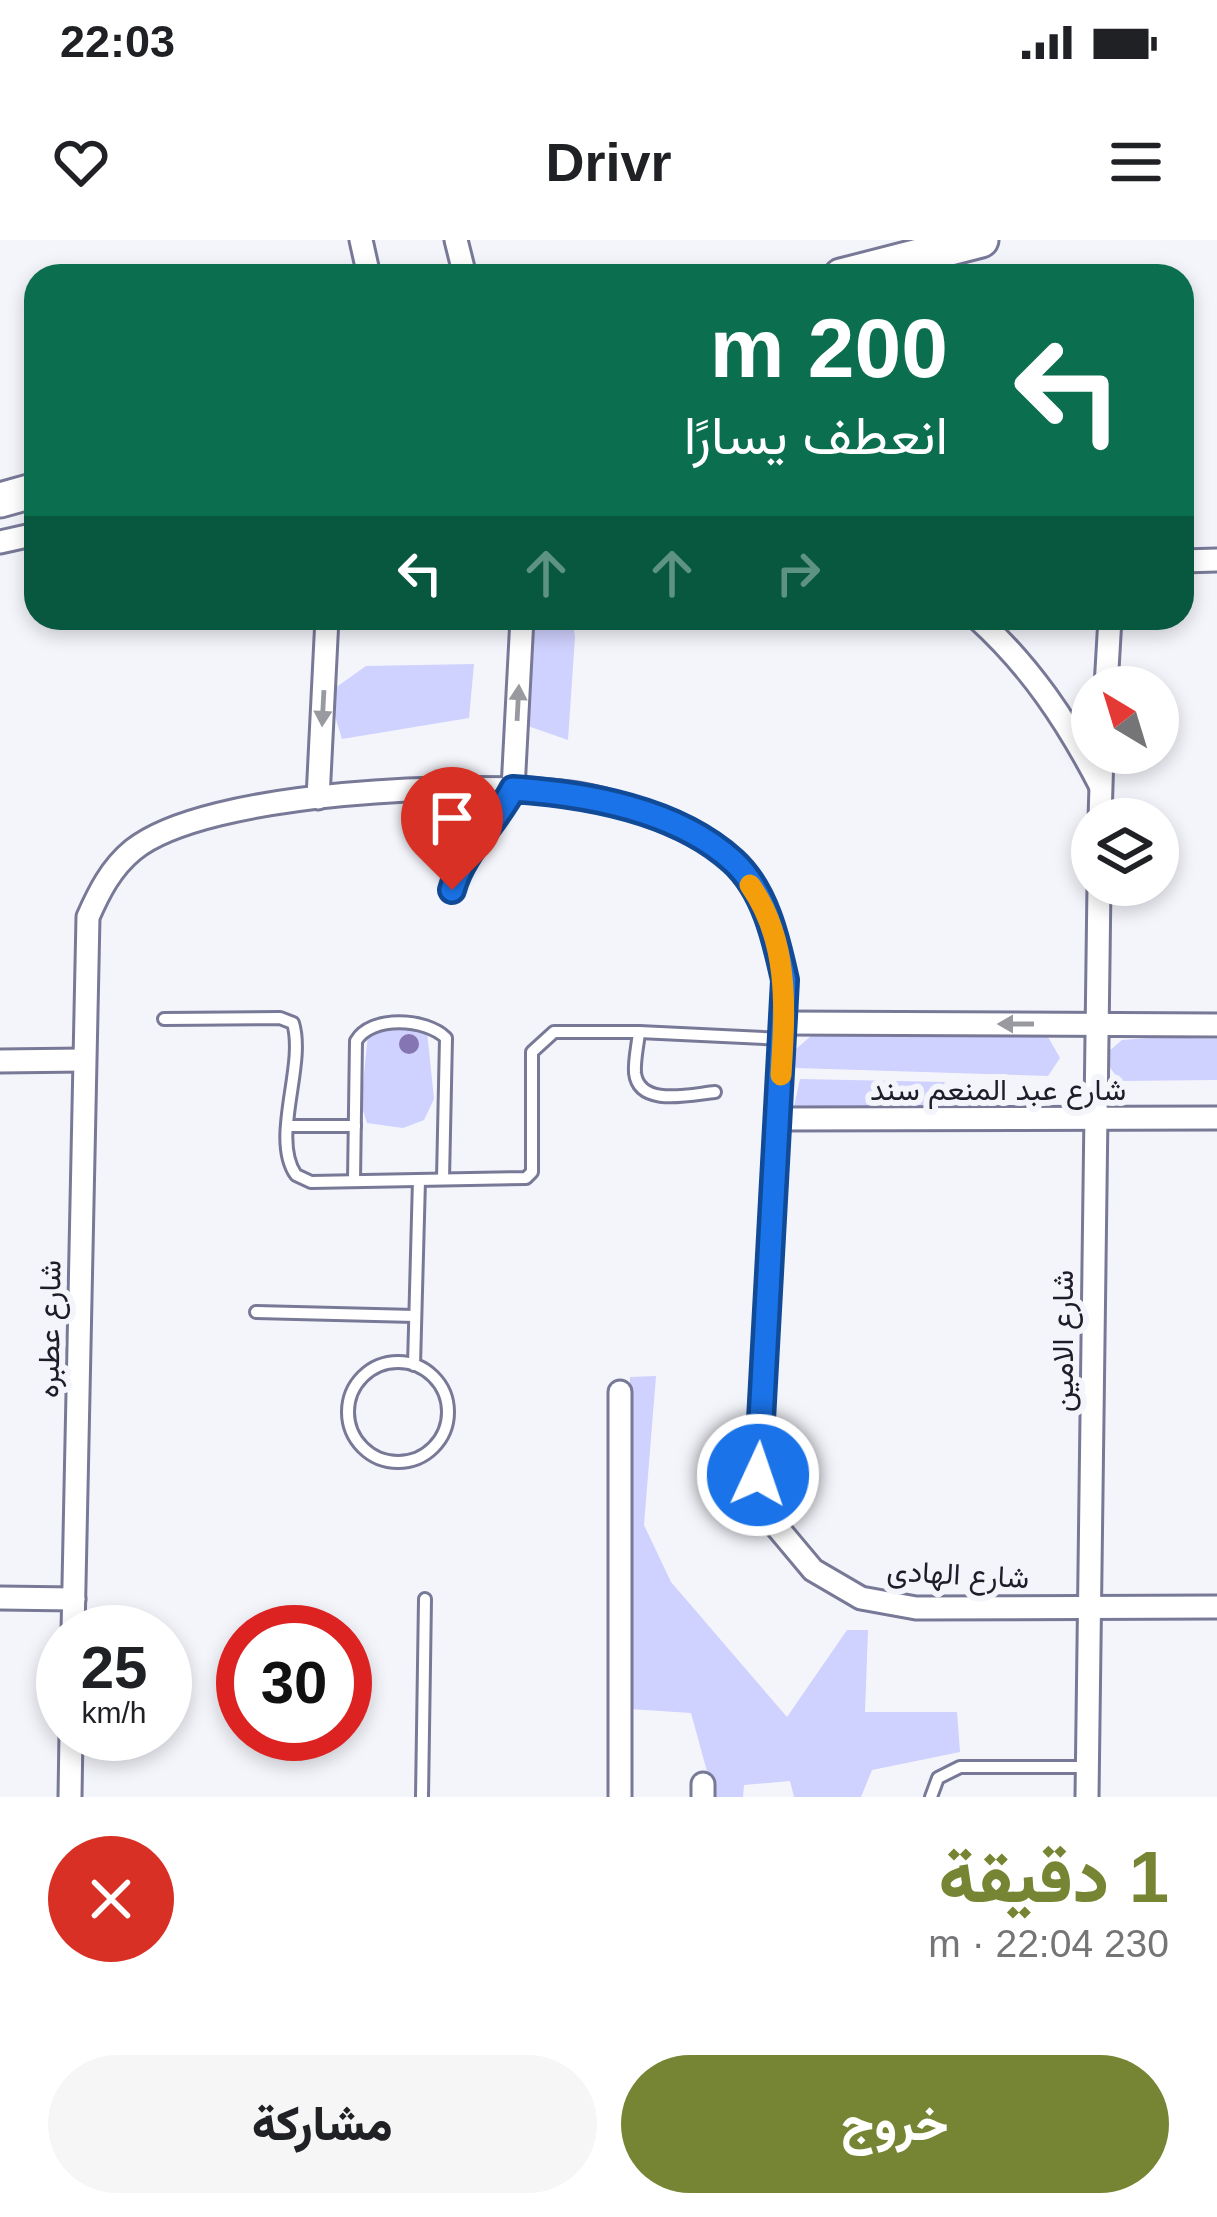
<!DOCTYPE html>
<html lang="ar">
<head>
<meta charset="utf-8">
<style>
	:root { --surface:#fff; --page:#f6f6f6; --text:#202124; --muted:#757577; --accent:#768533 }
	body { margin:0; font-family:Helvetica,Vazirmatn,sans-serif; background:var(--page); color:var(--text); direction:rtl; height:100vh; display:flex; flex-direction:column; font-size:45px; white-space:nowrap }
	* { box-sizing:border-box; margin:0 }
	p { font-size:39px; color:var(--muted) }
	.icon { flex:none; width:66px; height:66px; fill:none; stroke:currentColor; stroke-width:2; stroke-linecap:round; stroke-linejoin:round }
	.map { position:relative; height:1557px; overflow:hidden; direction:ltr }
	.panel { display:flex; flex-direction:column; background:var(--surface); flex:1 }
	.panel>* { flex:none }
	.top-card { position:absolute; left:24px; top:24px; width:1170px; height:366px; border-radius:36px; box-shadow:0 6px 18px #0003; direction:rtl; background:#0b6e4f; color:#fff; overflow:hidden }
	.needle { width:78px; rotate:322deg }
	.tools { position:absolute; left:1071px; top:426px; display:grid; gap:24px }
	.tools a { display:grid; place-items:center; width:108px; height:108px; border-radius:50%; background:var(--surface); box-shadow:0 6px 18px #0003; font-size:60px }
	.speed { position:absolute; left:36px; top:1365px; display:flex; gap:24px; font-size:60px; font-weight:700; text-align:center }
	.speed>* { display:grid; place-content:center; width:156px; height:156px; border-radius:50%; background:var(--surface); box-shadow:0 6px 18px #0003; line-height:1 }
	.speed small { font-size:30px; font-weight:400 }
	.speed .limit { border:18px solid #d22; background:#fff; color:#111 }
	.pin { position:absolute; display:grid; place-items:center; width:102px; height:102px; color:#fff; margin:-123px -51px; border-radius:50% 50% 50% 0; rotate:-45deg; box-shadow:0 0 12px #0007 }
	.pin .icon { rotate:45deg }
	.me { position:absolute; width:132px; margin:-66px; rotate:3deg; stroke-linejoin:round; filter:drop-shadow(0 0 9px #0008) }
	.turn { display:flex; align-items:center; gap:42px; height:252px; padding:0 48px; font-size:54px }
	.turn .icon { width:156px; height:156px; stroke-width:2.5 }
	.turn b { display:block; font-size:84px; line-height:102px }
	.lanes { display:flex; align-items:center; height:114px; padding:0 48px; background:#0003; justify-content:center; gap:60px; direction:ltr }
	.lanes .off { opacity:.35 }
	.round { display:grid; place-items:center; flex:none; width:126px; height:126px; border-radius:63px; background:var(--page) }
	.overview { display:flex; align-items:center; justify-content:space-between; height:204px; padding:0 48px }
	h1 { font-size:72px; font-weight:800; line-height:90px; color:var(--accent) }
	.primary-button { display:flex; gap:24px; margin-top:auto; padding:24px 48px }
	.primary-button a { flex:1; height:138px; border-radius:72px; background:var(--accent); color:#fff; font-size:48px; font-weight:800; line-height:138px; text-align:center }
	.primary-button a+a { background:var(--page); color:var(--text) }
	.status { display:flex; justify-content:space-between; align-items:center; height:84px; padding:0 60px; background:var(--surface); direction:ltr }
	.status svg { height:33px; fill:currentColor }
	header { display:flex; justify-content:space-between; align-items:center; height:156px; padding:0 48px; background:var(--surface); font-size:54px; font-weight:800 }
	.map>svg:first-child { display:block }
</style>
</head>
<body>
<div class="status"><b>22:03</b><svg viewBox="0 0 49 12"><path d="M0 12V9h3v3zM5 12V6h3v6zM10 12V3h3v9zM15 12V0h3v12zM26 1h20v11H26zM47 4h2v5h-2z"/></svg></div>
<header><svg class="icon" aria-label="menu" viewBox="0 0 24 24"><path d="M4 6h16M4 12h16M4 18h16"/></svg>Drivr<svg class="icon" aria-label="heart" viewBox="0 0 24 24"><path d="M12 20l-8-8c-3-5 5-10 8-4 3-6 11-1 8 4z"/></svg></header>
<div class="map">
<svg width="1217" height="1557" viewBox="0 0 1217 1557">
	<rect width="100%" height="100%" fill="#f4f5fb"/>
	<g fill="#cfd1fe">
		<polygon points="535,378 572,378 575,397 568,500 525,485 531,381"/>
		<polygon points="474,424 469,478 342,499 328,453 366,426"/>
		<polygon points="387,785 427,791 434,859 424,880 403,888 367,883 361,864 368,794"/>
		<polygon points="849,794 1048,797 1060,818 1048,836 796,828 790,814 811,796"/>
		<polygon points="1161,797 1217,799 1217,840 1120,841 1102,817 1122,800"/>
		<polygon points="800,839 945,842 933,868 794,867"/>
		<polygon points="656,1136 644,1285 671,1342 787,1477 847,1390 868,1390 865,1472 957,1472 960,1512 872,1530 861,1557 794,1557 790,1541 744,1545 743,1557 714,1557 691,1473 630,1469 630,1137"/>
	</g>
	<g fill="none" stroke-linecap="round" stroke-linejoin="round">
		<g stroke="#787997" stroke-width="16">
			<g id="lane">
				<path d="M 452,650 C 462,613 494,587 512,552"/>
				<path d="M 164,779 L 280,778 L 293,783 C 306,826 270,898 296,935 L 311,942 L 526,938 L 532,932 L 532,812 L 554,792 L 639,792 L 783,799"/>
				<path d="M 639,792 C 638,804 634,820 635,833 C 639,868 692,854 715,852"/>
				<polyline points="288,886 355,886"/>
				<path d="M 354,940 L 356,801 C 371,775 426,778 446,798 L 443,939"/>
				<polyline points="256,1072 415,1076"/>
				<circle cx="398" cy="1172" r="50"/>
				<polyline points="414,1125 419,940"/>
				<polyline points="422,1557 425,1359"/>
				<polyline points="931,1557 938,1538 960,1527 1087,1527"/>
			</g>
		</g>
		<g stroke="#787997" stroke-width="27">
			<g id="street">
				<polyline points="361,0 369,36"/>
				<polyline points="456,0 465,36"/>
				<polyline points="0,302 36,294"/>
				<polyline points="1182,321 1217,320"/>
				<path d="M 977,378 C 1030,426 1067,481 1100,545"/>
				<polyline points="1106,447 1110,378"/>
				<polyline points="513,549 522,378"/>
				<polyline points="318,558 327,378"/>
				<polyline points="1100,579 1102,513"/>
				<polyline points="783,783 1217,785"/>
				<polyline points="0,821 84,820"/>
				<polyline points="778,879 1217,878"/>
				<polyline points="620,1152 620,1557"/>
				<polyline points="0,1358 74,1359"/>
				<path d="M 73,1392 L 88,677 C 99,652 111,628 133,610 C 207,550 474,541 570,553 C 615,559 703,590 735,624 C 765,656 776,698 785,740 L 758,1235 L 777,1287 L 813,1330 L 861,1358 L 916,1368 L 1217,1367"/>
				<polyline points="70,1557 71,1494"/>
				<polyline points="703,1557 703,1544"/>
				<polyline points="1087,1557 1099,645"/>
			</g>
		</g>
		<g stroke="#787997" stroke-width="39">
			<g id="secondary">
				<polyline points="841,36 981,0"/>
				<polyline points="0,260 36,250"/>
			</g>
		</g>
		<use href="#lane" stroke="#fff" stroke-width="10"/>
		<use href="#street" stroke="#fff" stroke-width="21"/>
		<use href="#secondary" stroke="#fff" stroke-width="33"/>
	</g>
	<circle fill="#8575b2" cx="409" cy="804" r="10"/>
	<defs><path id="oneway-solid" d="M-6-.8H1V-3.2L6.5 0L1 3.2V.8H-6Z" transform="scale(3)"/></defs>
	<g fill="#999a9f">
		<use href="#oneway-solid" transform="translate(518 463) rotate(-87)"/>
		<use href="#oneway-solid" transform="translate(323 468) rotate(93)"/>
		<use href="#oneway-solid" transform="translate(1016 784) rotate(-180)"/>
	</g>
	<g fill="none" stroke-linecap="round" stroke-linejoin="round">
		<g stroke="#114b97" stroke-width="30">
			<path id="route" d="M 452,650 C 462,612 495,584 513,549 C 586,554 676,569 733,621 C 765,650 776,699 785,740 L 758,1235"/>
		</g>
		<use href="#route" stroke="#1a73e8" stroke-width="21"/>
		<path stroke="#f59e0b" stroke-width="21" d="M 750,645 C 790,702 785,769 781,835"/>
	</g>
	<g text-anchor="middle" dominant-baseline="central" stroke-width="12" stroke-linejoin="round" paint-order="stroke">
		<g font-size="30" fill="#1d1e2a" stroke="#f4f5fb">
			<text x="998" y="849">شارع عبد المنعم سند</text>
			<text transform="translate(49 1089) rotate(-89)">شارع عطبره</text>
			<text transform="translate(1062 1101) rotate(-90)">شارع الامين</text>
			<text transform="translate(958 1334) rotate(3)">شارع الهادى</text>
		</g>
	</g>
</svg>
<div class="tools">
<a><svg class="needle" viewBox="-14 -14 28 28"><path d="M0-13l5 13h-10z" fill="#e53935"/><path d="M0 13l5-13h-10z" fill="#757577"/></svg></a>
<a><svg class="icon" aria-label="layers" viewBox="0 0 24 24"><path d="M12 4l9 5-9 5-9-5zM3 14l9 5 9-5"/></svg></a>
</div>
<div class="speed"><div>25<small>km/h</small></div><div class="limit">30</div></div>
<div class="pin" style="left:452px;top:650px;background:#d93025"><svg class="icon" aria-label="arrive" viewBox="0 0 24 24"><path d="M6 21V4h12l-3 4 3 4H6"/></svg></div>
<svg class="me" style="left:758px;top:1235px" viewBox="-20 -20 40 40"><circle r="17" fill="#1a73e8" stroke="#fff" stroke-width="3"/><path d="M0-11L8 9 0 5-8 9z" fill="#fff"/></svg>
<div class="top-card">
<div class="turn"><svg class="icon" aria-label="left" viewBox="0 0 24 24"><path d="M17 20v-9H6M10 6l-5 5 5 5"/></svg><div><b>200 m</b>انعطف يسارًا</div></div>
<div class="lanes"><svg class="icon" aria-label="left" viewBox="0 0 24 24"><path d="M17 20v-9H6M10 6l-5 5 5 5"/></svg><svg class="icon off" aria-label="ahead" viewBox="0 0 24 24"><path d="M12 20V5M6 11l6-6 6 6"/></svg><svg class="icon off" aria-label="ahead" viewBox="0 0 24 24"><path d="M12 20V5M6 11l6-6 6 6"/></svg><svg class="icon off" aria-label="right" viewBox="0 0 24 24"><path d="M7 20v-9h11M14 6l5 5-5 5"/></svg></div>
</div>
</div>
<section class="panel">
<div class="overview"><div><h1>1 دقيقة</h1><p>230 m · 22:04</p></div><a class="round" style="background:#d93025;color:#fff"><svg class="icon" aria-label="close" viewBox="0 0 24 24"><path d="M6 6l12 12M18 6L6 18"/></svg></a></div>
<div class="primary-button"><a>خروج</a><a>مشاركة</a></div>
</section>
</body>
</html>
